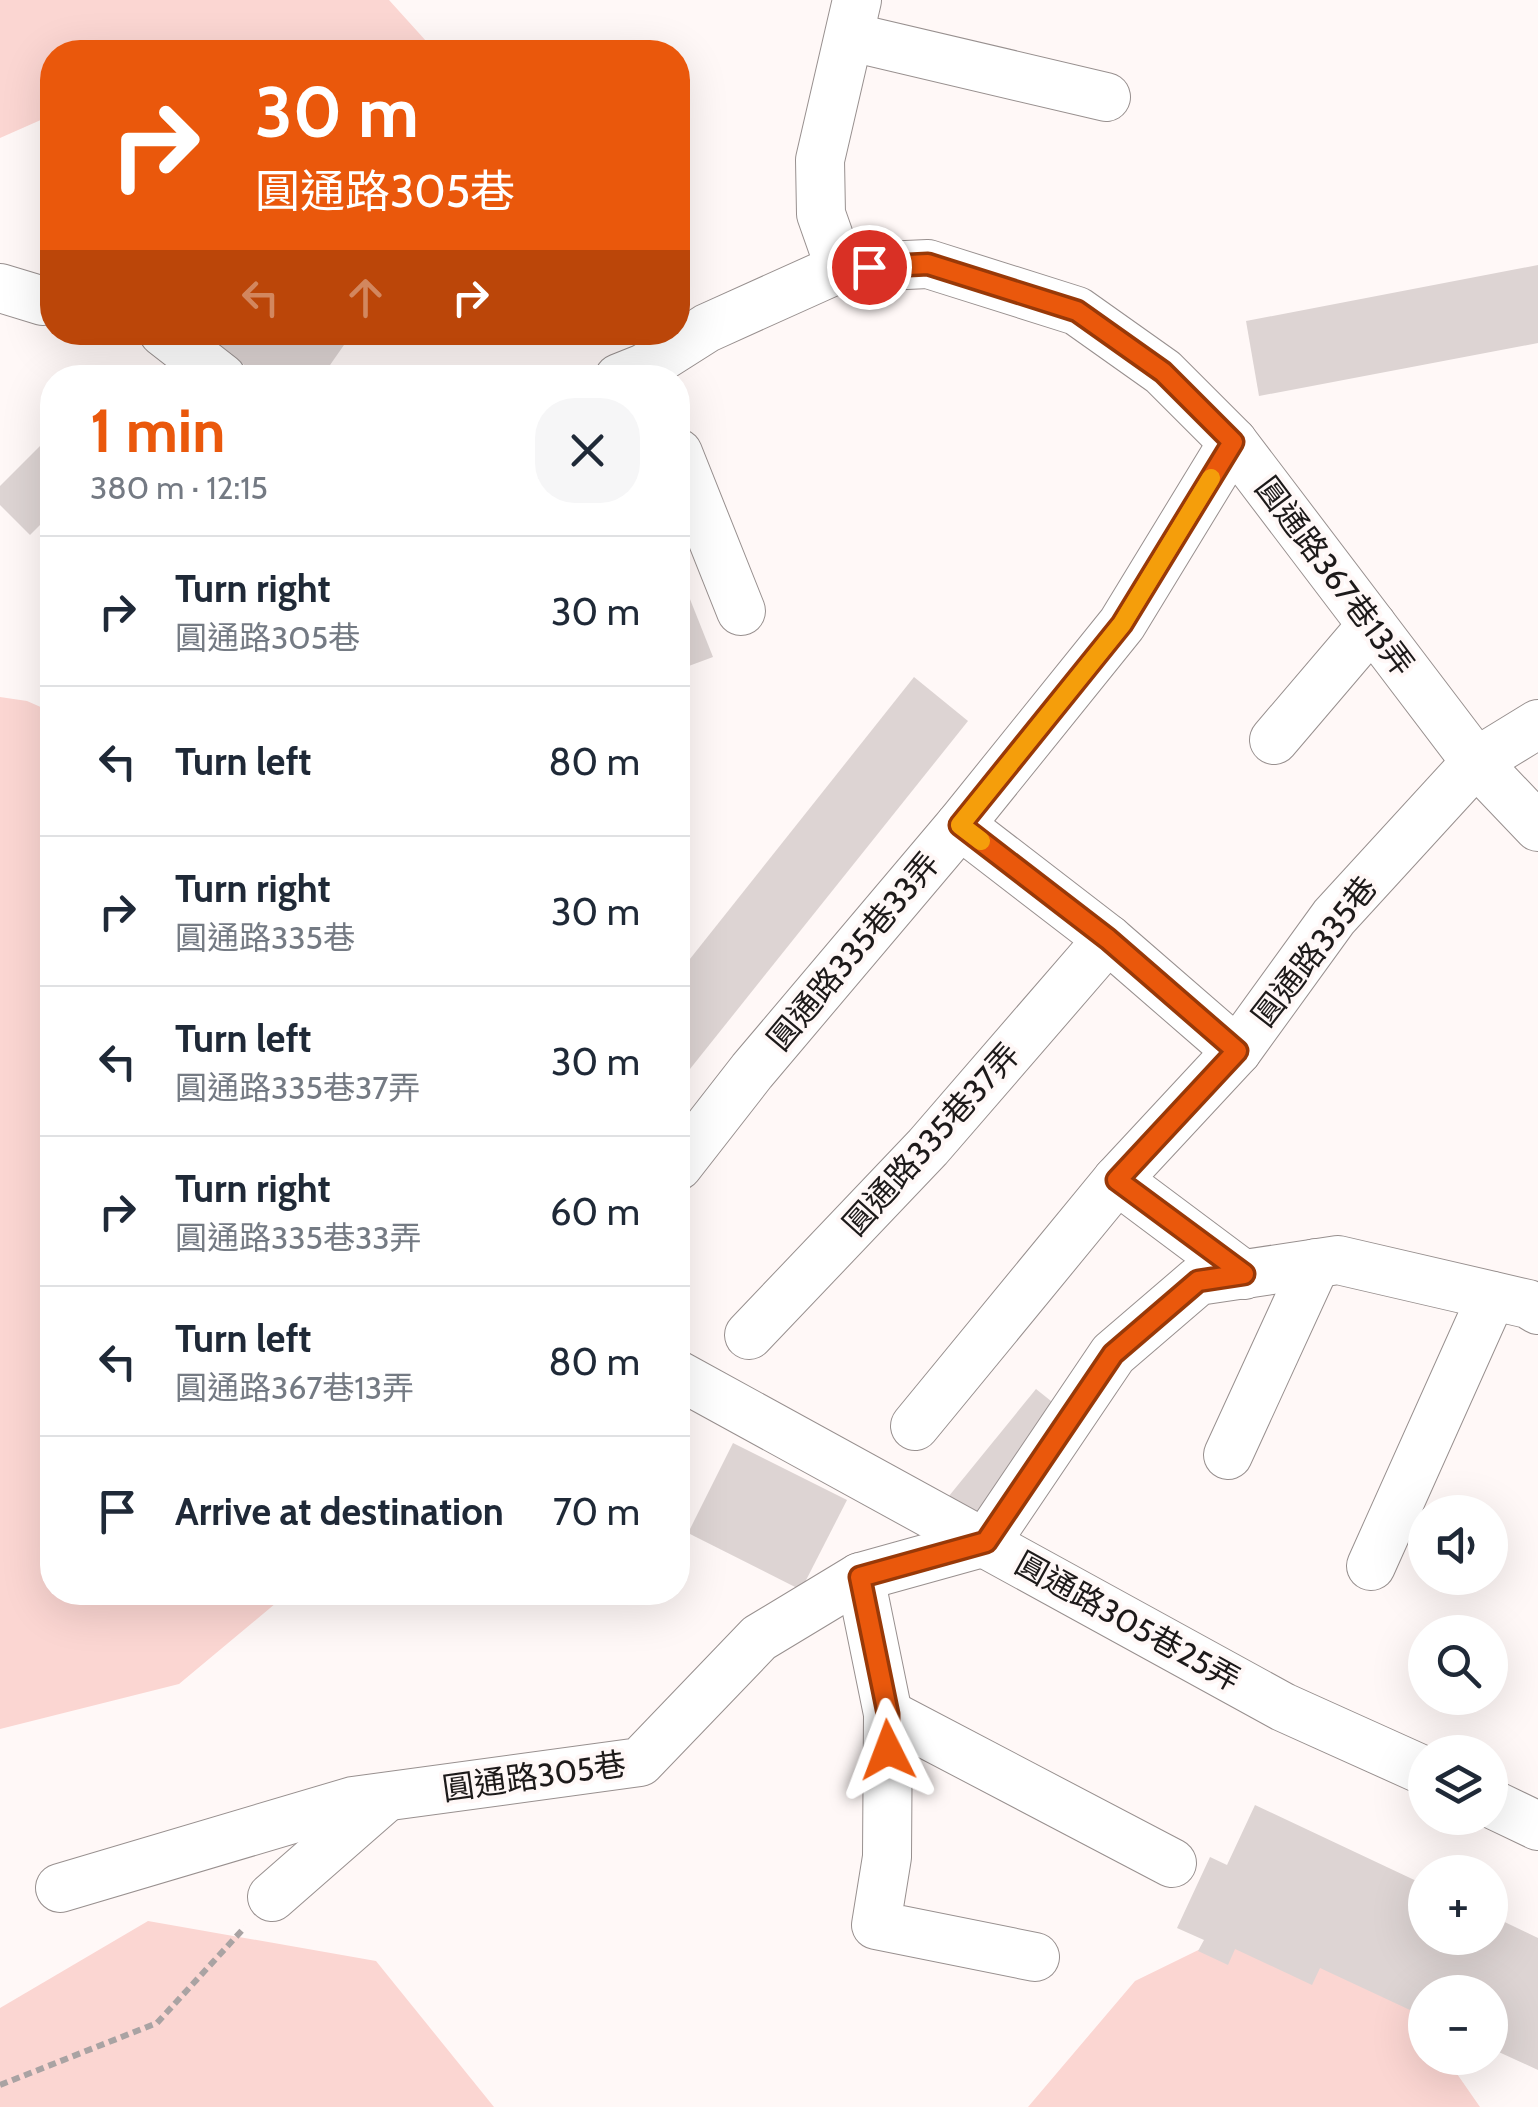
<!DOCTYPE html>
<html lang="en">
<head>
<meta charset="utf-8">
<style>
	:root { --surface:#fff; --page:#f6f6f7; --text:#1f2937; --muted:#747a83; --line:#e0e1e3; --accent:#ea580c }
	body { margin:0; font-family:Cabin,"Noto Sans TC",sans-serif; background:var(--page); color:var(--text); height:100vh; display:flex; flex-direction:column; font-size:38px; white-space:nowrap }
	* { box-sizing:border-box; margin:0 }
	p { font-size:32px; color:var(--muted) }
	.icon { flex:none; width:55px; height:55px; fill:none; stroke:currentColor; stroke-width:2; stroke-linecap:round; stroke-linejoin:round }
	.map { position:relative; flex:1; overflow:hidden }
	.details { position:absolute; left:40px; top:365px; width:650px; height:1240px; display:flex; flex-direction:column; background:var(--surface); border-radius:40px; box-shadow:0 10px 40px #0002 }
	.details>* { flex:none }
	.hud { position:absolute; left:40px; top:40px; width:650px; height:305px; border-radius:40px; box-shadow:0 10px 40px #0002; background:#ea580c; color:#fff; overflow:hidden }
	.tools { position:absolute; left:1408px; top:1495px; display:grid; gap:20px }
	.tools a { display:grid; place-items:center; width:100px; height:100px; border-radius:50%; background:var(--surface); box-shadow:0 10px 40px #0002; font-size:50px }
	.pin { position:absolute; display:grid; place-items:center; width:85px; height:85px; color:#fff; margin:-42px; border:5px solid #fff; border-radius:50%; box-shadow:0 2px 10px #0007 }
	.me { position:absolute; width:110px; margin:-55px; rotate:357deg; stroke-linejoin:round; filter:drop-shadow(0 0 8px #0008) }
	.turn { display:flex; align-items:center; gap:35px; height:210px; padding:0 50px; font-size:45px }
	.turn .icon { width:130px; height:130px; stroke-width:2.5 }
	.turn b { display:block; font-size:70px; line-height:85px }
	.lanes { display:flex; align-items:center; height:95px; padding:0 50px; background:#0003; justify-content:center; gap:50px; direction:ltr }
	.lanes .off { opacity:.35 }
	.round { display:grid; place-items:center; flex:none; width:105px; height:105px; border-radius:40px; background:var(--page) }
	.headline { display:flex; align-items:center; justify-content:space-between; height:170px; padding:0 50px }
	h1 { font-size:60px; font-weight:800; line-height:75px; color:var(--accent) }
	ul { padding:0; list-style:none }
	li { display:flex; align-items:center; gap:30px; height:150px; padding:0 50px; border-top:2px solid var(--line) }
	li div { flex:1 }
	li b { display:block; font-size:38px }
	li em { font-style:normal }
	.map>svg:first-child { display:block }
</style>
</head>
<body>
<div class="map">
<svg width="1538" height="2107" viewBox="0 0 1538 2107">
	<rect width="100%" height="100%" fill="#fff8f7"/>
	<g fill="#fbd6d2">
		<polygon points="0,0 389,0 436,52 52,52 52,115 0,138"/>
		<polygon points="0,697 27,701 52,712 52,1592 288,1593 179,1684 0,1729"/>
		<polygon points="1329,1886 1425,2026 1425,2058 1446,2058 1480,2107 1028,2107 1135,1981"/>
		<polygon points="148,1921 376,1961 494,2107 0,2107 0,2008"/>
	</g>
	<g fill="#ddd4d3">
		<polygon points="1538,265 1538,343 1259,396 1246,321"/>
		<polygon points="199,332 353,332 321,378 262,378"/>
		<polygon points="52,434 52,513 30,535 0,505 0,486"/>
		<polygon points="678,569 713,657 678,670"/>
		<polygon points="914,677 968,721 678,1084 678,974"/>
		<polygon points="1036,1389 1066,1413 982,1524 949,1496"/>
		<polygon points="733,1443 847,1500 801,1590 688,1533"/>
		<polygon points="1255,1805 1425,1885 1425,1938 1490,1938 1490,1915 1538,1938 1538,2070 1490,2048 1490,1992 1425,1992 1425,2017 1320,1968 1312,1985 1235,1949 1228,1965 1198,1951 1204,1940 1177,1928 1210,1857 1227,1865"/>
	</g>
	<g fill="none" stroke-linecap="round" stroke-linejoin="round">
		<g stroke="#98908f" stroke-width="50">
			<g id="minor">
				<polyline points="851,37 1106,97"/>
				<polyline points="840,268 821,214 820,160 857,0"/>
				<polyline points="0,288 43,301 52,300"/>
				<polyline points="163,332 222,378"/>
				<polyline points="619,378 644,368 707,328 840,268 928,264 1077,311 1163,372 1233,442 1476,762 1538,827"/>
				<polyline points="678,453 741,611"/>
				<polyline points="1274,740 1372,625"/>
				<polyline points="960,825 1108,939 1237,1051"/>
				<polyline points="678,1166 752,1071 960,825 1122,624 1233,442"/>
				<polyline points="1117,1180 1244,1275"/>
				<polyline points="749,1335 928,1147 1108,939"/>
				<polyline points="678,1375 1283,1707 1425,1771"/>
				<polyline points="915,1426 1117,1180 1237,1051 1334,917 1476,762 1538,724"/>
				<polyline points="1228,1455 1316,1263"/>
				<polyline points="1371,1566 1492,1296"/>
				<polyline points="860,1577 888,1714 887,1857 876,1925 1035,1957"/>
				<polyline points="888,1714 1172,1863"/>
				<polyline points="1490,1803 1538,1826"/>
				<polyline points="60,1888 353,1801 640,1762 759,1638 860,1577 986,1542 1113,1354 1198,1281 1338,1260 1528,1304 1538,1310"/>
				<polyline points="272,1897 384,1799"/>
			</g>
		</g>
		<polyline stroke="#a9a3a3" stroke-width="6" stroke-dasharray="8 5" stroke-linecap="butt" points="0,2085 157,2023 245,1927"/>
		<use href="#minor" stroke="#fff" stroke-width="48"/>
	</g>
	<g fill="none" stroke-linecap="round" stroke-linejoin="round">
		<g stroke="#983908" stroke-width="25">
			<polyline id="route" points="869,267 928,264 1077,311 1163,372 1233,442 1122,624 960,825 1108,939 1237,1051 1117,1180 1244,1274 1198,1281 1113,1354 986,1542 860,1577 888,1714 888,1750"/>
		</g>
		<use href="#route" stroke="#ea580c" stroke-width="18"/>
		<polyline stroke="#f59e0b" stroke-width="18" points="981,841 960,825 1122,624 1211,478"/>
	</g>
	<g text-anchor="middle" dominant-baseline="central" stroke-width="8" stroke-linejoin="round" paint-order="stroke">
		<g font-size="32" fill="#1d1a1a" stroke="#fff8f7">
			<text transform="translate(1335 576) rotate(53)">圓通路367巷13弄</text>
			<text transform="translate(853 951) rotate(-50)">圓通路335巷33弄</text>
			<text transform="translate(1314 951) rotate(-52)">圓通路335巷</text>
			<text transform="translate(931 1139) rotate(-48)">圓通路335巷37弄</text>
			<text transform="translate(1128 1621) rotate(29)">圓通路305巷25弄</text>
			<text transform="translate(534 1776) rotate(-8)">圓通路305巷</text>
		</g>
	</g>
</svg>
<div class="tools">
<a><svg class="icon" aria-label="sound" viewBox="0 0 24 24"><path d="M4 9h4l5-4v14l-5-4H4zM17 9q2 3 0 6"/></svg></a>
<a><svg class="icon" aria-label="search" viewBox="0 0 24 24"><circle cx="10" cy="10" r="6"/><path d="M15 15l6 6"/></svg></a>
<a><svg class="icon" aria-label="layers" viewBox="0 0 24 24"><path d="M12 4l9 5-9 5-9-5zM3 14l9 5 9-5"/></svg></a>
<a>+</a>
<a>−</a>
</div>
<div class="pin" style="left:869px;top:267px;background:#d93025"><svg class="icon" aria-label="arrive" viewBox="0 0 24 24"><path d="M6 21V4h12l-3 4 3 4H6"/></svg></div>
<svg class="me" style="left:888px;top:1750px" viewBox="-20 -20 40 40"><path d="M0-17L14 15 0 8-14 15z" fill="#ea580c" stroke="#fff" stroke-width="4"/></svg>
<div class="hud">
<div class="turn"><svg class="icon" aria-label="right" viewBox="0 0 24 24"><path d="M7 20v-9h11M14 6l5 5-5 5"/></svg><div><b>30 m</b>圓通路305巷</div></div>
<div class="lanes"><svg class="icon off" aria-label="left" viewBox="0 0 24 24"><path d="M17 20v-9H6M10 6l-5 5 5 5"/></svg><svg class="icon off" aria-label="ahead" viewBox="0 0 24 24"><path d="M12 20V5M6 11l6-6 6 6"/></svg><svg class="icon" aria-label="right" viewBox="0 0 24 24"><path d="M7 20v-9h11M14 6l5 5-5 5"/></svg></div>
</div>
<section class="details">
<div class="headline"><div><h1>1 min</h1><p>380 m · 12:15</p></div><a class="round"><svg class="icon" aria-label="close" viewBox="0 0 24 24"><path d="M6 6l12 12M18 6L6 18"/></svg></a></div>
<ul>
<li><svg class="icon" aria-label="right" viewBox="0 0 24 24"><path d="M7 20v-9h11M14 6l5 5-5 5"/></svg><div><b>Turn right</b><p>圓通路305巷</p></div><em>30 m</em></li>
<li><svg class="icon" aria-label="left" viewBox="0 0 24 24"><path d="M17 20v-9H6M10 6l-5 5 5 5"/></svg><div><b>Turn left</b></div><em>80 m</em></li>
<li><svg class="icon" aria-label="right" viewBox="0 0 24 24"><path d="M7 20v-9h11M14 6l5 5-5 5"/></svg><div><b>Turn right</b><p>圓通路335巷</p></div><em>30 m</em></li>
<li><svg class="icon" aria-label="left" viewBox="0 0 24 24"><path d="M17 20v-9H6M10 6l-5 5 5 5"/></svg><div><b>Turn left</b><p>圓通路335巷37弄</p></div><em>30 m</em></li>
<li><svg class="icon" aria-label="right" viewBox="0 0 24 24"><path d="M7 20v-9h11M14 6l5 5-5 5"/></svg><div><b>Turn right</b><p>圓通路335巷33弄</p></div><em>60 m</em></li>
<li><svg class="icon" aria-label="left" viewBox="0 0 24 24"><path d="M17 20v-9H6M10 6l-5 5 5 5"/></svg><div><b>Turn left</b><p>圓通路367巷13弄</p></div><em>80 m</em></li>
<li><svg class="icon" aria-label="arrive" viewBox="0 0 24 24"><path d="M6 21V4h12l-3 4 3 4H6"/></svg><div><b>Arrive at destination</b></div><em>70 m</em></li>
</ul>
</section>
</div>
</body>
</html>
